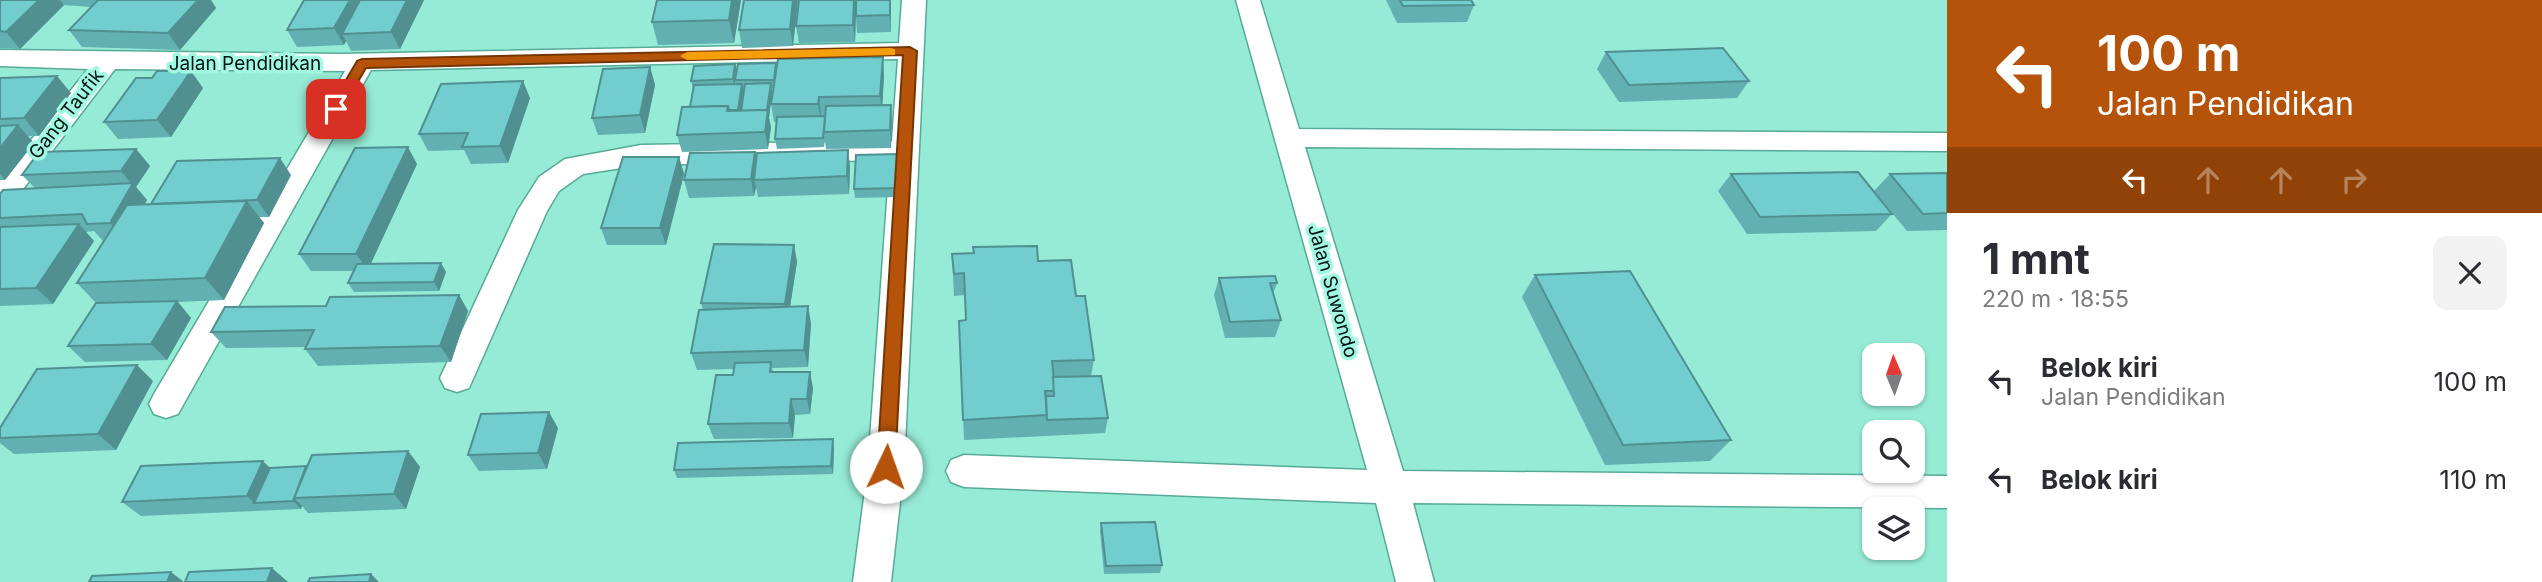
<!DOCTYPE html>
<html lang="id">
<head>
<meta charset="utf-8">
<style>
	:root { --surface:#fff; --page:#f2f2f3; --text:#2b2b33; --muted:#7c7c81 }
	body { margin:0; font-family:Inter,sans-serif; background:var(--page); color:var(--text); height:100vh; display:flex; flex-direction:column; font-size:26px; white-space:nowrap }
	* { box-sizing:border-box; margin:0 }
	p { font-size:23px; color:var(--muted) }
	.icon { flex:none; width:38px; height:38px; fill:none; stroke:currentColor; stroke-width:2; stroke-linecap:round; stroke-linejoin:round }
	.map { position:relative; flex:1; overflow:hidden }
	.side { display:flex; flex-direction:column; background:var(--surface); width:595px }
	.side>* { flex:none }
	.banner { background:#b45309; color:#fff; overflow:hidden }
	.needle { width:46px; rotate:358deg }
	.buttons { position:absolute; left:1862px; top:343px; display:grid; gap:14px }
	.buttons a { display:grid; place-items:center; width:63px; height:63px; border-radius:14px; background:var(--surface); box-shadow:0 2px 5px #0004; font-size:35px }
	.pin { position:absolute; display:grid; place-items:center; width:60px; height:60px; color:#fff; margin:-30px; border-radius:14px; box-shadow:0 4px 10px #0006 }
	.me { position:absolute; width:77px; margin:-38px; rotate:3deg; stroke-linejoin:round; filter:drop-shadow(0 0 5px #0008) }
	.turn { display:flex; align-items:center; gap:24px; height:147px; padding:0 35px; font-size:32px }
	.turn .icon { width:91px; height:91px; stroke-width:2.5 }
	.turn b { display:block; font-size:49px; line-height:60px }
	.lanes { display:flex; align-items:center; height:66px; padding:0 35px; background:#0003; justify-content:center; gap:35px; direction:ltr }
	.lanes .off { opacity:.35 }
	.round { display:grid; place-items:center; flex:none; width:74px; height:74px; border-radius:14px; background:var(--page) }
	.summary { display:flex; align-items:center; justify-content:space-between; height:119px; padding:0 35px }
	h1 { font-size:42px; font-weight:700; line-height:52px }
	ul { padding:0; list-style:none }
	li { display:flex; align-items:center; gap:21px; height:98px; padding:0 35px }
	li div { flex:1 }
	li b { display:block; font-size:26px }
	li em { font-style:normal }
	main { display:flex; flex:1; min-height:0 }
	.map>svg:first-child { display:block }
</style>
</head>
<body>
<main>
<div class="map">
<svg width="1947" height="582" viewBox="0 0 1947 582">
	<rect width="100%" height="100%" fill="#96ebd6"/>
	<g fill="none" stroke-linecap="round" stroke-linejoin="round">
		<g stroke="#56aa97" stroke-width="3">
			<g id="street">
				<polygon points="902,0 926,0 904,467 891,582 853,582 868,467 890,160 641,165 583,174 559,191 547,211 469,388 457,392 445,388 440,378 518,210 539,177 565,159 641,145 892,141 898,59 371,70 178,414 166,418 154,414 149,404 154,394 345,71 115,69 10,206 0,209 0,179 88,69 0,66 0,50 341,54 899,43"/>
				<polygon points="1236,0 1260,0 1299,129 1947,133 1947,151 1305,147 1403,471 1947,476 1947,508 1413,503 1434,582 1396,582 1376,503 964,487 951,482 946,471 951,460 964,455 1367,470"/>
			</g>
		</g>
		<use href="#street" fill="#fff" fill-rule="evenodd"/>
	</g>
	<g fill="#62b0b2">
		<polygon points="0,0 211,0 216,8 180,50 82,47 69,30 91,7 64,5 20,49 0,48"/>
		<polygon points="424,0 400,49 351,51 346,41 344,45 297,47 287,30"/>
		<polygon points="657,0 741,0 734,43 658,45 652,22"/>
		<polygon points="744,0 798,0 793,46 742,48 739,30"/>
		<polygon points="799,0 855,0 856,11 891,0 891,32 857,33 856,18 855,42 799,43 796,26"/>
		<polygon points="1386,0 1471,0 1474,5 1467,22 1397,23"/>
		<polygon points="1606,52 1749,81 1737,98 1619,102 1597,69"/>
		<polygon points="735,64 737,71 777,67 884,75 882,105 892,122 891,148 826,149 825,141 824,147 777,149 775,139 777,122 774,122 771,104 773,89 772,89 772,93 769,118 771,127 768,149 682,152 677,135 690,107 693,89 691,81"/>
		<polygon points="650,67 655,85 645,133 598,135 592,118"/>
		<polygon points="0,78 71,93 39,136 28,136 34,143 5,180 0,180"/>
		<polygon points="203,88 171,137 118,139 104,122"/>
		<polygon points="530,98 508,163 471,164 464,150 428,151 419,134"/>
		<polygon points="136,149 150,166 136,187 147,200 145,204 151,204 291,175 269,217 259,217 264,223 224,300 178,302 191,318 167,360 85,362 68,346 96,303 77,283 104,240 103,241 94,231 86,232 94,241 53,304 0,306 0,194 35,188 22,175"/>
		<polygon points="899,154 900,197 855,198 854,189"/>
		<polygon points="679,157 684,174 666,245 607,245 601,228"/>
		<polygon points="757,159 850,167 849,194 758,197 756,187 754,196 689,198 684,180"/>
		<polygon points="417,164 370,264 441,263 446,272 439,291 354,292 348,283 354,271 311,271 299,254"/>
		<polygon points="1947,173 1947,230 1907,231 1874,191 1890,174"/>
		<polygon points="1731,174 1892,214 1876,231 1747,234 1718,191"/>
		<polygon points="794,245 797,262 790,307 811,323 808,367 772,368 773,372 813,388 810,414 795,415 793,438 714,439 708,424 733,375 734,369 697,370 691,353 703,310 701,303"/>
		<polygon points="952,254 1038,261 1076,296 1094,360 1091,376 1108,418 1105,433 964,440 959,321 966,321 965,295 954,296"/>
		<polygon points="1535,275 1731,440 1710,461 1605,465 1522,297"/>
		<polygon points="1219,278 1277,283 1273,294 1281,320 1275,337 1225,338 1214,295"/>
		<polygon points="459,295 468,311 451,362 318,366 305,349 306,347 226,348 211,332 326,306"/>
		<polygon points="153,381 116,450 14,454 0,443 0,428"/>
		<polygon points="558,428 547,469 479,471 468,455"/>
		<polygon points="834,448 833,474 677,478 674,470"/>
		<polygon points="408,451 420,467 406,509 308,513 302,506 301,509 141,516 122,502 270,468 306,466"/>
		<polygon points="1101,523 1162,565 1160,573 1104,574 1100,531"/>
	</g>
	<g fill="#509091">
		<polygon points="39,0 60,0 64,5 20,49 6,32"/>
		<polygon points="198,0 211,0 216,8 180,50 168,33"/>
		<polygon points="350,0 368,0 342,34 346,41 344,45 334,28"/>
		<polygon points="407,0 424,0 400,49 391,32"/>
		<polygon points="732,0 741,0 734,43 729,20"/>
		<polygon points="793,0 798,0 793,46 790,29"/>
		<polygon points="854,0 856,11 855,42 853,25"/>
		<polygon points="890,0 891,0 891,32 890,15"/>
		<polygon points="883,57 884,75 882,113 880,96"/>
		<polygon points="735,64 737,73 735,80 735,89 733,79"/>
		<polygon points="650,67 655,85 645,133 640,115"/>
		<polygon points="191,71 203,88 171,137 157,120"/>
		<polygon points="57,76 71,93 39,136 24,118"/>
		<polygon points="523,81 530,98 508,163 500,146"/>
		<polygon points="771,83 772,93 769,118 771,127 768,149 765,132"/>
		<polygon points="742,84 744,93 740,119 738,110"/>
		<polygon points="819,97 821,114 821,121 818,104"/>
		<polygon points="891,105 892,122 891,148 890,130"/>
		<polygon points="18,125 34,143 5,180 0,174 0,148"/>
		<polygon points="408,147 417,164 368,270 356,254"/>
		<polygon points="136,149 150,166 136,187 147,200 125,240 110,223 132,185 121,171"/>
		<polygon points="848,150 850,167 849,194 847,176"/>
		<polygon points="755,152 759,169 754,180 756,187 754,196 751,179"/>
		<polygon points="679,157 684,174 666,245 660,228"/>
		<polygon points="280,158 291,175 269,217 257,200"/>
		<polygon points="247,201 264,223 224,300 205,278"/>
		<polygon points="79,224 94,241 53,304 36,288"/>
		<polygon points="794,245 797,262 788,320 785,304"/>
		<polygon points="441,263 446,272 439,291 434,282"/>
		<polygon points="459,295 468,311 451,362 440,346"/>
		<polygon points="177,301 191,318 167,360 151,344"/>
		<polygon points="808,306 811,323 808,367 804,350"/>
		<polygon points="137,365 153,381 116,450 98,434"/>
		<polygon points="810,372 813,388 810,414 807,399"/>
		<polygon points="791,399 795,415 793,438 789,423"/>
		<polygon points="549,412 558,428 547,469 538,453"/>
		<polygon points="833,439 834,448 833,474 831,466"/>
		<polygon points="408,451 420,467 406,509 394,494"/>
		<polygon points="263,461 278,476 254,503 247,496"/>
		<polygon points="306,466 294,498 302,506 301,509 293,501"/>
		<polygon points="272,568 288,582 267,582"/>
		<polygon points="171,572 184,582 167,582"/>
		<polygon points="371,574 379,582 369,582"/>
	</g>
	<g fill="#72cdcf" stroke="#509091" stroke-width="2">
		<polygon points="0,0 39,0 6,32 0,31"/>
		<polygon points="98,0 198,0 168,33 69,30"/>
		<polygon points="304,0 350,0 334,28 287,30"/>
		<polygon points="360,0 407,0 391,32 342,34"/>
		<polygon points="657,0 732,0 729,20 652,22"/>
		<polygon points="744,0 793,0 790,29 739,30"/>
		<polygon points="799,0 854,0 853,25 796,26"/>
		<polygon points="856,0 890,0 890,15 856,16"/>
		<polygon points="1400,0 1471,0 1474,5 1403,6"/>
		<polygon points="1723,48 1749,81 1629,85 1606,52"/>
		<polygon points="883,57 880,96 819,97 818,104 771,104 778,59"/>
		<polygon points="776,63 774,80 735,80 738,64"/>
		<polygon points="735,64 733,79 691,81 694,66"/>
		<polygon points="650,67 640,115 592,118 603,69"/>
		<polygon points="157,71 191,71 157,120 104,122 136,78 152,78"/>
		<polygon points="57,76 24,118 0,119 0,78"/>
		<polygon points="523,81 500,146 462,147 468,133 419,134 441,84"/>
		<polygon points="771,83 767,110 741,111 745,84"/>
		<polygon points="742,84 738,110 729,110 728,106 690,107 694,85"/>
		<polygon points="891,105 890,130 824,132 826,106"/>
		<polygon points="728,106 727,111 768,110 765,132 677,135 682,107"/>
		<polygon points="825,116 823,138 775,139 777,117"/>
		<polygon points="18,125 0,148 0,126"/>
		<polygon points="408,147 356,254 299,254 355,148"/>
		<polygon points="136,149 121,171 22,175 39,152"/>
		<polygon points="848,150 847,176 754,180 757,153"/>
		<polygon points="755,152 751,179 684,180 690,153"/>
		<polygon points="899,154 900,188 854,189 856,155"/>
		<polygon points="623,157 679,157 660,228 601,228"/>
		<polygon points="280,158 257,200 151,204 177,161"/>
		<polygon points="1858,172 1892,214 1760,217 1731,174"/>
		<polygon points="1947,173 1947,213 1923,214 1890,174"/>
		<polygon points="133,183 110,223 87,224 82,214 0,218 0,194 3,190"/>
		<polygon points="247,201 205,278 77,283 127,205"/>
		<polygon points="79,224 36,288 0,289 0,227"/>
		<polygon points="714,244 794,245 785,304 701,303"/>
		<polygon points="1037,246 1038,261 1071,260 1076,296 1085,296 1094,360 1052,361 1055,391 1045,391 1047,415 963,420 959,321 966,320 964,273 954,274 952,254 974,253 973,247"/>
		<polygon points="441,263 434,282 348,283 357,264"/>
		<polygon points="1630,271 1731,440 1623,445 1535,275"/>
		<polygon points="1275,276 1277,283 1270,283 1281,320 1230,322 1219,278"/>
		<polygon points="459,295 440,346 305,349 314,330 211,332 225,307 326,306 330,297"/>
		<polygon points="177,301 151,344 68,346 96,303"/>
		<polygon points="808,306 804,350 691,353 699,310"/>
		<polygon points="771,362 770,372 810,372 807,399 791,399 789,423 708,424 716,375 733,375 735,363"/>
		<polygon points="137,365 98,434 0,438 0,428 37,369"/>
		<polygon points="1101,376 1108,418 1047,420 1046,396 1054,396 1053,377"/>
		<polygon points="549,412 538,453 468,455 481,414"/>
		<polygon points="833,439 831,466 674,470 678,443"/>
		<polygon points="408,451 394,494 294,498 312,455"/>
		<polygon points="263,461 247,496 122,502 141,466"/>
		<polygon points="306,466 293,501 254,503 270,468"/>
		<polygon points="1155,522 1162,565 1106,566 1101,523"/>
		<polygon points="272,568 267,582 185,582 189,572"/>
		<polygon points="171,572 167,582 89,582 92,576"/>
		<polygon points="371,574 369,582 308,582 310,578"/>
	</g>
	<polygon fill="#b45309" stroke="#753606" stroke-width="2" points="910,47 917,51 895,467 893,473 886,475 880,473 877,467 903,55 366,68 340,112 331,112 329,109 357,61 362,59"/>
	<polygon fill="#f59e0b" points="890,48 895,49 895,55 687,60 680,56 687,52"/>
	<g text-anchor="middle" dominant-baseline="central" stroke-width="7" stroke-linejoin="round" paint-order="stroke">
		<g font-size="19" fill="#00140f" stroke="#a3f8e3">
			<text x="245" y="63">Jalan Pendidikan</text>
			<text transform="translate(66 114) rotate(-52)">Gang Taufik</text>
			<text transform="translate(1333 291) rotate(74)">Jalan Suwondo</text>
		</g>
	</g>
</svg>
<div class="buttons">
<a><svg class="needle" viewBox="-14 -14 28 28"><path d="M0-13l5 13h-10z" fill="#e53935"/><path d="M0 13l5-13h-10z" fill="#7c7c81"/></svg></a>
<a><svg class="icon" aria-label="search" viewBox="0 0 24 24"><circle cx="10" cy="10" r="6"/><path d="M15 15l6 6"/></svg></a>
<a><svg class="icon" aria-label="layers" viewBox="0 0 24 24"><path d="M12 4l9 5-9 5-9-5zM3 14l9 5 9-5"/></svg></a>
</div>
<div class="pin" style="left:336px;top:109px;background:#d93025"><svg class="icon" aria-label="arrive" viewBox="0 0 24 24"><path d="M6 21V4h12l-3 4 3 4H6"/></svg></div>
<svg class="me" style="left:886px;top:467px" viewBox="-20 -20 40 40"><circle r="19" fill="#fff"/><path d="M0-13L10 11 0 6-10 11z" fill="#b45309"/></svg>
</div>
<section class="side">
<div class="banner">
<div class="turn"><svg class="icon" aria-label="left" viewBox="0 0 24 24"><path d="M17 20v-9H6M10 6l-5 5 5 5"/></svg><div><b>100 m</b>Jalan Pendidikan</div></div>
<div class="lanes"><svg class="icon" aria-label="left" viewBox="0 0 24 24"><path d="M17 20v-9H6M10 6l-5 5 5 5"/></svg><svg class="icon off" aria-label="ahead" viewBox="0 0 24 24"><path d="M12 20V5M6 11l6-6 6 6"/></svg><svg class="icon off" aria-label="ahead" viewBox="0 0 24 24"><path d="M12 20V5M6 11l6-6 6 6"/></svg><svg class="icon off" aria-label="right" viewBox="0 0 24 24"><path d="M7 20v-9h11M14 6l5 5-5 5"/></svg></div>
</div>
<div class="summary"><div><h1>1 mnt</h1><p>220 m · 18:55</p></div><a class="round"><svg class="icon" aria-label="close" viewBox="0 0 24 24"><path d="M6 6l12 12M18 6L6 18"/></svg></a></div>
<ul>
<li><svg class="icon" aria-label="left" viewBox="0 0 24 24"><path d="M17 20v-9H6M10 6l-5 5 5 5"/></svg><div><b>Belok kiri</b><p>Jalan Pendidikan</p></div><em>100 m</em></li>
<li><svg class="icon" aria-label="left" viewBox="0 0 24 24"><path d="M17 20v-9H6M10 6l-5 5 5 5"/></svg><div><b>Belok kiri</b></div><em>110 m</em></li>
</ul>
</section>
</main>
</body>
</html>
